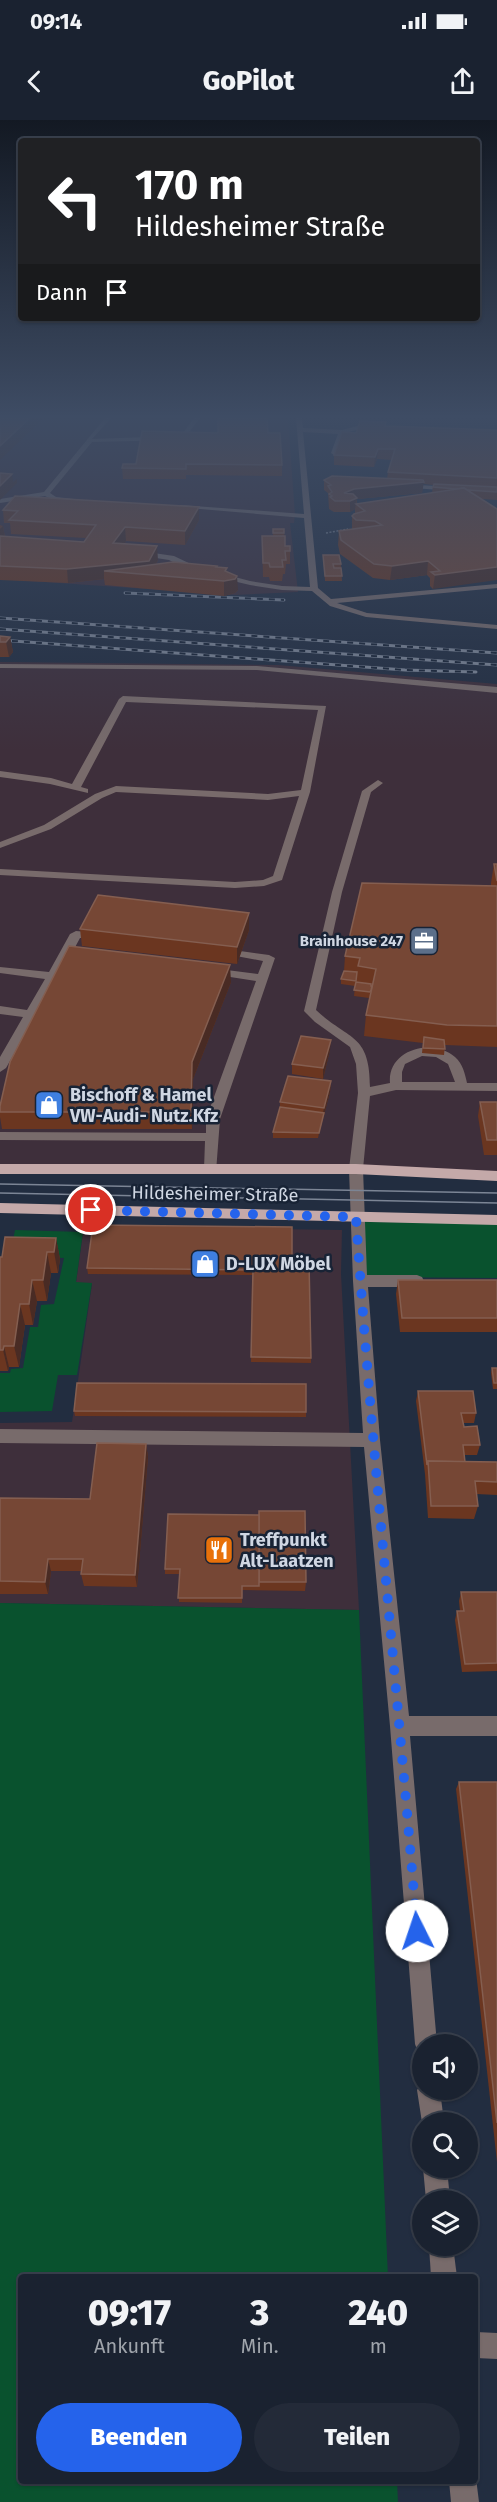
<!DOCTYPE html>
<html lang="de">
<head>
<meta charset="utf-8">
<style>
	:root { --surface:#1a2230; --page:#232a38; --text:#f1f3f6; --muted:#9fa4ab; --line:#383f4c; --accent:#2563eb }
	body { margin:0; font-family:"Fira Sans",sans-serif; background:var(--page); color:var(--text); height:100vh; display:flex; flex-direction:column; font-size:22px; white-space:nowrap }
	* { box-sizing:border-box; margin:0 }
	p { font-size:20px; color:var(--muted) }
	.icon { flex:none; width:33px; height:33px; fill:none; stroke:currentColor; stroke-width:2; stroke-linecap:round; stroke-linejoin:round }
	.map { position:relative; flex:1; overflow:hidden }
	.side { position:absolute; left:18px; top:2154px; width:460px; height:210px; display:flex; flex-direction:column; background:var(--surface); border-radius:6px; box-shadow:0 2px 4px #0004,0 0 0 2px var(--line) }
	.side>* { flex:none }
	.hud { position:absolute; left:18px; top:18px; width:462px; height:183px; border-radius:6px; box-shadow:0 2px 4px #0004,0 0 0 2px var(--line); background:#202124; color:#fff; overflow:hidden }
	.tools { position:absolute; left:412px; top:1914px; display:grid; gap:12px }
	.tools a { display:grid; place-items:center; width:66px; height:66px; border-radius:50%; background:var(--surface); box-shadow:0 2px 4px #0004,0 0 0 2px var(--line); font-size:30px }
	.pin { position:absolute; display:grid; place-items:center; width:51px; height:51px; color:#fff; margin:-26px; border:3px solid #fff; border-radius:50%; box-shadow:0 2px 6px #0007 }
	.me { position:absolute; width:66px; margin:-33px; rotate:356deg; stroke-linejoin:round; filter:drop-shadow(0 0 4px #0008) }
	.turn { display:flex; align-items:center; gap:21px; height:126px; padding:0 18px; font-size:27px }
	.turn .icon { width:78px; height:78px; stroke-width:2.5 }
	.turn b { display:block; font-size:42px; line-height:51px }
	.then { display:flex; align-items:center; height:57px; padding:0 18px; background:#0003; gap:12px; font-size:22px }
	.eta { display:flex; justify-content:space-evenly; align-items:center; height:102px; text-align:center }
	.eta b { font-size:36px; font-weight:800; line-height:42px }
	.button { display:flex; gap:12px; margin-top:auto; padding:12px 18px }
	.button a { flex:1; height:69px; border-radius:36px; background:var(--accent); color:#fff; font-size:24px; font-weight:800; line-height:69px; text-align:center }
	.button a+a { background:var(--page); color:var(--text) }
	.status { display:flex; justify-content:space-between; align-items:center; height:42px; padding:0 30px; background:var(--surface); direction:ltr }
	.status svg { height:16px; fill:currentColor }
	header { display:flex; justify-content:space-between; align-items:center; height:78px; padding:0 18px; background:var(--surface); font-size:27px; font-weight:800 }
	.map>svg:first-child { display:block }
</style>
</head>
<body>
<div class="status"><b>09:14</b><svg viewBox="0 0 49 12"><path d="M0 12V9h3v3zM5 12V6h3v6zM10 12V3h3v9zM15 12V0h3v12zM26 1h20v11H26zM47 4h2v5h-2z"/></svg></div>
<header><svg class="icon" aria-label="back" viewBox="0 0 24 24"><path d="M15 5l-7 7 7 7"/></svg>GoPilot<svg class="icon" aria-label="share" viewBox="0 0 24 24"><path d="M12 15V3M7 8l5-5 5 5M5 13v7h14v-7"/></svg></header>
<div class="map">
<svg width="497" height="2382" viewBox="0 0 497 2382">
	<rect width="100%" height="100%" fill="#222d40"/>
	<g fill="#3e2f3b">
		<polygon points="0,298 288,298 295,395 294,403 290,403 298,472 235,475 0,459"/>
		<polygon points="0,542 278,545 497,564 497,1056 426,1052 0,1049"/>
		<polygon points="84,1106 342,1110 341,1154 359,1490 0,1483 0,1303 72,1302 92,1164 76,1163"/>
	</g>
	<g fill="#09522e">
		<polygon points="363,1102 497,1103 497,1158 365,1157"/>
		<polygon points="15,1110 83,1112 76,1162 92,1163 77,1255 58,1255 52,1291 0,1292 0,1253 10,1253 11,1249 23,1248 30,1207 38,1207 41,1185 54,1184 64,1138 10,1136"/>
		<polygon points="0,1483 359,1490 388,2157 21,2157 21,2361 397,2361 398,2382 0,2382"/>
	</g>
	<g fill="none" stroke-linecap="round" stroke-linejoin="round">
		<polyline stroke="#788190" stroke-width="1.5" stroke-dasharray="2 1.5" stroke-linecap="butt" points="326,413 348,409"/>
		<g fill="#786b6b" fill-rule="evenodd">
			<polygon points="105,298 111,298 92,319 177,316 183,313 194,298 200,298 187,315 178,320 92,322 50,373 56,377 74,379 74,381 55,381 45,376 0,383 0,379 44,372"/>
			<polygon points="296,298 302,298 303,308 342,310 361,305 380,308 361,309 345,313 337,333 334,335 331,333 338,314 303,312 318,468 331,479 497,464 497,468 337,483 367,493 497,505 497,509 366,497 330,486 312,471 282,470 250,465 191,451 169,440 137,435 140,431 174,436 197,447 250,461 282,466 310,467 304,398 177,387 180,385 304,394"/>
			<polygon points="402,364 453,367 456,369 453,371 400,367"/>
			<polygon points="0,544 257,546 497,567 497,573 257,550 0,548"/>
			<polygon points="123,576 326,586 310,672 282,760 264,766 235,768 0,755 0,749 235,762 263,760 273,756 299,676 268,680 116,672 102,678 51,709 0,728 0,722 44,705 95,674 116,666 268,674 301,670 318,590 126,582 81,667 88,669 88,673 50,664 0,657 0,651 51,658 72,664 119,579"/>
			<path d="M 378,660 L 383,663 L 371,672 L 342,772 L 316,890 C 349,921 370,913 370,967 L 390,963 C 387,930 432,917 455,937 C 463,944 465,954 467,963 L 497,963 L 497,971 L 396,970 L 370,976 L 363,1049 L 367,1155 L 417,1155 L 422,1157 L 424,1161 L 422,1165 L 417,1167 L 368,1167 L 380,1320 L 409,1596 L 497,1596 L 497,1616 L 410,1616 L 437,1924 L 423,1924 L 423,1934 L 418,1932 L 415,1924 L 390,1606 L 364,1327 L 0,1323 L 0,1309 L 363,1313 L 353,1161 L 349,1049 L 358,973 L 356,944 L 350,927 L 315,902 L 304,891 L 332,772 L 362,671 ZM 422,936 L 436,937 L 448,944 L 455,962 L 402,962 L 402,952 L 405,944 Z"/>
			<polygon points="76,811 88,812 94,815 88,818 80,818 73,831 90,834 92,836 86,839 69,837 6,948 0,952 0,937 23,897 0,894 0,886 27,890 45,859 0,853 0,847 49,852 70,814"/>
			<polygon points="240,831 269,835 275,838 220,999 216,1052 206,1052 204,1049 205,1021 0,1020 0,1012 206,1013 206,999 256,861 211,854 205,851 211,848 258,854 263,841 236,836 234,834"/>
			<polygon points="423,1961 423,1970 440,1970 444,2002 423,2002 423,2009 417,1970"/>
			<polygon points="423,2048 447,2048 450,2080 426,2080"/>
			<polygon points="429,2126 453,2126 457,2157 431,2157"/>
			<polygon points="476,2212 497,2213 497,2239 476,2238"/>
			<polygon points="476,2358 479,2382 451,2382 449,2361 476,2361"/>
		</g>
		<g fill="#c4a9a9" fill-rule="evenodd">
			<polygon points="0,1044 356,1044 497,1051 497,1061 356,1054 0,1054"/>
			<polygon points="0,1083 497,1095 497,1105 0,1093"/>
		</g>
		<g stroke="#7c8595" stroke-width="1.5">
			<polyline points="0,1064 497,1073"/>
			<polyline points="0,1073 497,1083"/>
		</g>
		<g stroke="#7c8595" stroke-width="3">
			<g id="rail">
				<polyline points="125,473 284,480"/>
				<polyline points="0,498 497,533"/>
				<polyline points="0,509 497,545"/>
				<polyline points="0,520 405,550 476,552"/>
			</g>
		</g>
		<use href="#rail" stroke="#182335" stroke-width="2" stroke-dasharray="6" stroke-linecap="butt"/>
	</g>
	<g fill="#6b3620" fill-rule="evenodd">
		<polygon points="208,298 269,298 268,301 268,313 282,345 282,356 186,355 186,359 123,359 122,348 136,344 218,313 218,299"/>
		<path d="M 385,306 L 497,310 L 497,380 L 481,379 L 433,469 L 430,466 L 430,458 L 427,455 L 390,460 L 373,458 L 340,434 L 338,425 L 339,411 L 352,409 L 352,396 L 355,393 L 355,389 L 350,392 L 334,392 L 329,389 L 328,373 L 324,370 L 324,360 L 387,359 L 388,352 L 392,340 L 377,339 L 374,347 L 334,345 L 334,335 L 356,313 ZM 423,364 L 433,365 L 432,373 L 357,384 L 357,379 L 422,373 Z"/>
		<polygon points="3,390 199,400 185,425 126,421 124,424 158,440 156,444 217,448 227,452 238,470 235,473 224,476 105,465 104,459 68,463 0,460 0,405 3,406 5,417 84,422 86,418 11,414 10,403 4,403"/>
		<polygon points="273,409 284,409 285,426 290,426 290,444 286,444 285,454 283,454 282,461 270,461 269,457 263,457 262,416 273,416"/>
		<polygon points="323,435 341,444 342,461 325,461"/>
		<polygon points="0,516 10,517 13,532 9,537 0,537"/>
		<polygon points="494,744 497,744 497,927 445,925 444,935 422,933 423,923 364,916 366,895 369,878 354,876 355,866 341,864 341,859 344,851 345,836 491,766 491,763"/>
		<polygon points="249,793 249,810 237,844 82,826 80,809"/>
		<polygon points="231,862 193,959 192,1009 2,1009 0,997 0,986"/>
		<polygon points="330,930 323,959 292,954 292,944"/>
		<polygon points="331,961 330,972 318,1018 273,1018 273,1012 280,987 280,982"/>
		<polygon points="480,982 497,982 497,1035 484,1035 478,996"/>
		<polygon points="56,1118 60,1139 58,1153 51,1153 47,1181 37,1181 33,1205 25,1205 19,1247 9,1247 8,1251 0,1251 0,1137"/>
		<polygon points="292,1142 311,1238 311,1243 251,1242 252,1155 88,1154 87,1148"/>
		<polygon points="398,1160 497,1160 497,1212 400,1212 396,1174"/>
		<polygon points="492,1248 497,1248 497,1269 493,1269 491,1253"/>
		<polygon points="418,1271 476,1293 474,1303 463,1303 464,1307 480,1325 477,1335 464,1335 465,1342 497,1342 497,1375 476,1374 478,1386 474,1399 428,1398 425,1354 416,1281"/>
		<polygon points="74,1291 306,1292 306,1297 75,1296"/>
		<polygon points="146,1324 148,1337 137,1467 84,1466 81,1454 82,1451 51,1451 48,1474 0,1474 0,1378 90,1379"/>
		<polygon points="168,1394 306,1462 305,1471 242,1470 242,1483 179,1482 179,1454 165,1454 165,1449"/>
		<polygon points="461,1472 497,1472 497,1551 462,1552 455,1500 457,1491 460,1491 459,1481"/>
		<polygon points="459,1662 497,1662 497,2042 456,1669"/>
	</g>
	<g fill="#492b24">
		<polygon points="30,298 44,298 0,340 0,326"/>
		<polygon points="378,329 377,339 374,347 375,337"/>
		<polygon points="12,354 13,362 17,359 17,363 0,380 0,366"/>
		<polygon points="424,362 422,373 357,379 355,389 350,392 350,381 344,373 354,369"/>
		<polygon points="199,387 199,400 185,425 185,411"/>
		<polygon points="3,406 5,419 0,425 0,409"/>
		<polygon points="125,407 126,421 115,437 113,423"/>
		<polygon points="157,426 158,440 150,455 104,451 104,459 68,463 67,449"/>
		<polygon points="428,441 427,455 390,460 392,446"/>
		<polygon points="497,447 497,460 433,469 435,455"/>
		<polygon points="227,448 227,461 237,456 238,470 235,473 224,476 224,461"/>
		<polygon points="10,517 13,532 9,537 6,522"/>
		<polygon points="249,793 249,810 237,844 237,827"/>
		<polygon points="230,845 231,862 193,959 192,1009 191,992 192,942"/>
		<polygon points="331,920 330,930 323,959 323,948"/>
		<polygon points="331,961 330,972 318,1018 324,988"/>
		<polygon points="56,1118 60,1139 58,1153 54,1132"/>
		<polygon points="47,1132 51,1153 47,1181 43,1160"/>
		<polygon points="32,1160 37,1181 33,1205 29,1184"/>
		<polygon points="20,1184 25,1205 19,1247 14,1226"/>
		<polygon points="4,1226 9,1247 8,1251 3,1230"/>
		<polygon points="146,1324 148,1337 137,1467 135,1455"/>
		<polygon points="48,1439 51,1451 48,1474 45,1462"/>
	</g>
	<g fill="#764735" stroke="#845e50" stroke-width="1.5">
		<polygon points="0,298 30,298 0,326"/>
		<polygon points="218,298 267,298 268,313 280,313 282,345 186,344 186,349 122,348 123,344 136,344 142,311 218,313"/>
		<polygon points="360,301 386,302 385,306 497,310 497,358 388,352 395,329 378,329 375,337 334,335 342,312 356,313"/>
		<polygon points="0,353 12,354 0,366"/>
		<polygon points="332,356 423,360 424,362 354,369 344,373 353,374 357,378 350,381 335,381 330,377 332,376 329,374 332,372 328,366 331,365 324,360"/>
		<polygon points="434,364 497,367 497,372 467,370 464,368 456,369 433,367"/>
		<polygon points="464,368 497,389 497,447 435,455 431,452 440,451 428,441 392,446 374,444 341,420 339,411 382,405 375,401 356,400 352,396 354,394 365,391 356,384"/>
		<polygon points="15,376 199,387 185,411 125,407 113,423 157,426 149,441 67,449 0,446 0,416 84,422 96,405 9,400 18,391 3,390"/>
		<rect x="273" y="409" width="11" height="4"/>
		<polygon points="262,416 285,416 285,426 290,426 290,431 285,431 286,440 282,440 283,447 270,447 269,443 263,443"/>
		<polygon points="323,435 339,435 341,444 333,444 334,448 341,448 342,456 325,456"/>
		<polygon points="173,442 217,446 216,447 227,448 225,451 237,456 235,459 224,461 104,451"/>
		<polygon points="0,516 10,517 6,522 0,522"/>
		<polygon points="494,744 497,744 497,761"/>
		<polygon points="362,763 497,766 497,906 447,905 366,895 376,849 358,846 360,838 345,836"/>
		<polygon points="98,775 249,793 237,827 80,809"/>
		<polygon points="69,826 230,845 192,942 191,992 0,992 0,986 10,942"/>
		<polygon points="344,851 357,852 356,861 341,859"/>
		<polygon points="356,862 371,864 371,866 372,866 371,870 370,872 354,870"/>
		<polygon points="301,916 331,920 323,948 292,944"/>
		<polygon points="424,917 444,920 445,929 423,928"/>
		<polygon points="288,956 331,961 324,988 280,982"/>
		<polygon points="480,982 497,982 497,1020 487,1020"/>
		<polygon points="280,987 324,993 319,1013 273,1012"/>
		<polygon points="93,1105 292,1107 292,1142 309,1142 311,1238 251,1237 253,1150 87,1148"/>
		<polygon points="5,1117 56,1118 54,1132 47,1132 43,1160 32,1160 29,1184 20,1184 14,1226 4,1226 3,1230 0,1230 0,1137 2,1137"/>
		<polygon points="398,1160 497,1160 497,1198 402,1198"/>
		<polygon points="492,1248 497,1248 497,1263 494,1263"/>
		<polygon points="77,1263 306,1264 306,1292 74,1291"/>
		<polygon points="418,1271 473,1271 476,1293 461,1293 464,1307 477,1306 480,1325 463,1325 465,1342 428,1341 427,1345"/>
		<polygon points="97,1323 146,1324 135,1455 81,1454 83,1439 48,1439 45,1462 0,1461 0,1378 90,1379"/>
		<polygon points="428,1341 497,1342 497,1362 475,1361 478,1386 431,1386"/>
		<polygon points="259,1391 305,1391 306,1462 259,1462"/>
		<polygon points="168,1394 259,1395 259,1466 242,1466 242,1478 178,1478 180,1449 165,1449"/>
		<polygon points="461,1472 497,1472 497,1543 465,1544 457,1491 464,1491"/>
		<polygon points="459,1662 497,1662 497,2003"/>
	</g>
	<linearGradient id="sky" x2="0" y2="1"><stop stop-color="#131923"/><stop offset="0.47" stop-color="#3e4c64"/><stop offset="1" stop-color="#3e4c64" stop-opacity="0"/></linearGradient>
	<rect width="497" height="631" fill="url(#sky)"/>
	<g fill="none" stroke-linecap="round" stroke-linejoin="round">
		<path stroke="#2563eb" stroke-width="10" stroke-dasharray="0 18" d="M 91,1090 L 356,1097 C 372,1335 398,1573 417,1811"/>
	</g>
	<defs>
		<g id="office-square" transform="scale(1.5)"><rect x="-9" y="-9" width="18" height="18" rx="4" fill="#5c6f8a" stroke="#182335"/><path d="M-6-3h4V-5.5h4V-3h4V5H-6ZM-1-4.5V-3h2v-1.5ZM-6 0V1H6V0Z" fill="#fff"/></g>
		<g id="shop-square" transform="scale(1.5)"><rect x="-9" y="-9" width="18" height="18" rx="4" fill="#3f7fe0" stroke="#182335"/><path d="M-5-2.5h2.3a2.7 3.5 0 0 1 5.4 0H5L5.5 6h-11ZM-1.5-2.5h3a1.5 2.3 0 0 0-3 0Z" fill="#fff"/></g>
		<g id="restaurant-square" transform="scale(1.5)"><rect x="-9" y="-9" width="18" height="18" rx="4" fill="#e8710a" stroke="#182335"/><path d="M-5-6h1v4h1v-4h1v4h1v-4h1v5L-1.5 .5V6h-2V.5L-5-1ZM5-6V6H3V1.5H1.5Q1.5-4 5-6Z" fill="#fff"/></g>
	</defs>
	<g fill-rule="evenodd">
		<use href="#office-square" x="424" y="821"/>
		<use href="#shop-square" x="49" y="985"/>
		<use href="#shop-square" x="205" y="1144"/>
		<use href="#restaurant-square" x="219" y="1430"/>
	</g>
	<g text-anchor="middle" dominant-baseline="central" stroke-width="5" stroke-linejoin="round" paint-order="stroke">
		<g font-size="15" font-weight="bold" fill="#d0d7e3" stroke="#182335" text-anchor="end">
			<text x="403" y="821">Brainhouse 247</text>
		</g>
		<g font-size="18" font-weight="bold" fill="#d0d7e3" stroke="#182335" text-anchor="start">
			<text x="70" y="975">Bischoff &amp; Hamel<tspan x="70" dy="21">VW-Audi- Nutz.Kfz</tspan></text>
			<text x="226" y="1144">D-LUX Möbel</text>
			<text x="240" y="1420">Treffpunkt<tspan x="240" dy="21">Alt-Laatzen</tspan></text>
		</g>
		<g font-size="18" fill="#d0d7e3" stroke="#182335">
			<text transform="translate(215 1074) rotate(1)">Hildesheimer Straße</text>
		</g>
	</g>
</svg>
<div class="tools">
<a><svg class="icon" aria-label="sound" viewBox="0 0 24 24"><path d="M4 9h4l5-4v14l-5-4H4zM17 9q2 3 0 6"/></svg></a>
<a><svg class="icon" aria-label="search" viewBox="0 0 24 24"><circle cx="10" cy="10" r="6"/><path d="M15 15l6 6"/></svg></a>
<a><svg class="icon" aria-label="layers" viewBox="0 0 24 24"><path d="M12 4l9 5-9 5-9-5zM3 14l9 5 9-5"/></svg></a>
</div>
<div class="pin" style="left:91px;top:1090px;background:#d93025"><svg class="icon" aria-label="arrive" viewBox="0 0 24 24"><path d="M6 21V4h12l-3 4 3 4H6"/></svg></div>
<svg class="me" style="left:417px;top:1811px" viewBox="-20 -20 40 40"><circle r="19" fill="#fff"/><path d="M0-13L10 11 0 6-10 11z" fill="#2563eb"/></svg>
<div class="hud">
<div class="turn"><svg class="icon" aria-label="left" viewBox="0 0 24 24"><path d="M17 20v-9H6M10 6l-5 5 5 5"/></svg><div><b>170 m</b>Hildesheimer Straße</div></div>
<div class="then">Dann<svg class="icon" aria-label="arrive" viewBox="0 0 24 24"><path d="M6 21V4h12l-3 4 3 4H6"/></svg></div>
</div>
<section class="side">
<div class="eta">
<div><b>09:17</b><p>Ankunft</p></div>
<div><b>3</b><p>Min.</p></div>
<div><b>240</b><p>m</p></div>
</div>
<div class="button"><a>Beenden</a><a>Teilen</a></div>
</section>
</div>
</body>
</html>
